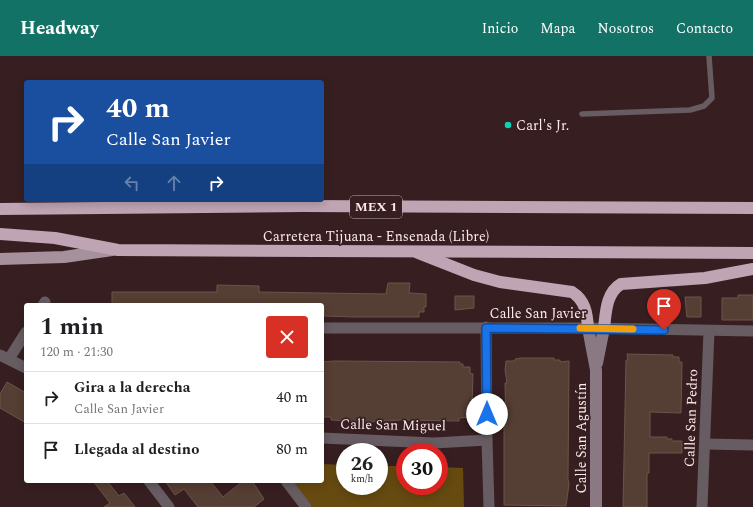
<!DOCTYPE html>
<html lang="es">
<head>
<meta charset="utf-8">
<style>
	:root { --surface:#fff; --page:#f6f6f6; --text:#202124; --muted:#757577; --line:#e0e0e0; --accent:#137266 }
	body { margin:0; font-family:Spectral,serif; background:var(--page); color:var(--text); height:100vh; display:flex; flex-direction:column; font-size:15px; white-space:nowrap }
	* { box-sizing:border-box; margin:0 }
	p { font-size:13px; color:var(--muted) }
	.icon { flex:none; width:22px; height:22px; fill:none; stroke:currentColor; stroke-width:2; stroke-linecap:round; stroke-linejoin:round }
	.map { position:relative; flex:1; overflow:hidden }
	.side { position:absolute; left:24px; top:247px; width:300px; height:180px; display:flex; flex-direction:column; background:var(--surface); border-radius:4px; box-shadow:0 2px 10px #0003 }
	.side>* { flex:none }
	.hud { position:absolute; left:24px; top:24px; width:300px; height:122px; border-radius:4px; box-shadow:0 2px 10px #0003; background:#1a4fa0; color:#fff; overflow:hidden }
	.speed { position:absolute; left:336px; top:387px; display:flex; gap:8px; font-size:20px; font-weight:700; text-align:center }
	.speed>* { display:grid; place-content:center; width:52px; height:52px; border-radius:50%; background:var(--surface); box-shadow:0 2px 10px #0003; line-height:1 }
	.speed small { font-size:10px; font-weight:400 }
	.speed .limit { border:6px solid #d22; background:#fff; color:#111 }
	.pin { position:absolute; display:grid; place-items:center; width:34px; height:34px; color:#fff; margin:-41px -17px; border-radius:50% 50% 50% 0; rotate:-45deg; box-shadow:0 0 4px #0007 }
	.pin .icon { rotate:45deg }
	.me { position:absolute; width:44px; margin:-22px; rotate:0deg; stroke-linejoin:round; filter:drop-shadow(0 0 3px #0008) }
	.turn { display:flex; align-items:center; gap:14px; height:84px; padding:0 16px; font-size:18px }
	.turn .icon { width:52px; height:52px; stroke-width:2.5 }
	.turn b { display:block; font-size:28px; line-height:34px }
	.lanes { display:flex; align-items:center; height:38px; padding:0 16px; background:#0003; justify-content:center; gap:20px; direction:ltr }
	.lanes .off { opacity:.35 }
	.round { display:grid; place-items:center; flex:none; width:42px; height:42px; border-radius:4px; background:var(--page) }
	.overview { display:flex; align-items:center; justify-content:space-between; height:68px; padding:0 16px }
	h1 { font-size:24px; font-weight:700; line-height:30px }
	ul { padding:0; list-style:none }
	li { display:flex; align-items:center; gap:12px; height:52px; padding:0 16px; border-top:1px solid var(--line) }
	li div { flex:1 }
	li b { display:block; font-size:15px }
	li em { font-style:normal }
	header { display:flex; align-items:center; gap:24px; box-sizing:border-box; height:56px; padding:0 20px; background:var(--accent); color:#fff }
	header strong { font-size:19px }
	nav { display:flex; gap:22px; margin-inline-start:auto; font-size:14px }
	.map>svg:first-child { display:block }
</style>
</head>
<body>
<header>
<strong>Headway</strong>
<nav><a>Inicio</a><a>Mapa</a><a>Nosotros</a><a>Contacto</a></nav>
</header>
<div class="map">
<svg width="753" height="451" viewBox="0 0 753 451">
	<rect width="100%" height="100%" fill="#371f21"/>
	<polygon fill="#664a10" points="322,408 345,409 345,430 379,430 379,410 405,410 405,430 439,430 439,411 463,412 464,451 312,451 291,425 322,425"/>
	<g fill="#553e33" stroke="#6c5449">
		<polygon points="388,227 410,227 409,237 426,238 426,251 424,251 424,256 419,256 419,261 356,261 324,260 324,249 112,249 112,236 217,236 217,229 259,230 259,236 386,238"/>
		<polygon points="738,239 753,239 753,264 722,264 722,242 738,242"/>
		<polygon points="455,240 474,240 474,252 455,254"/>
		<polygon points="685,241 701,241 701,261 687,261"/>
		<polygon points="627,298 673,299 673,301 679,301 679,306 682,306 681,357 650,356 650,381 667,381 667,383 672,383 672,385 682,385 682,397 649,397 649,417 647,417 647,451 623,451 626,304 628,304"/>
		<polygon points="521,302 554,302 554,304 560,304 560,306 569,305 568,423 569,428 566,450 504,449 504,370 506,370 505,327 507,327 505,314 506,305 515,305 515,303"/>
		<polygon points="334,305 460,306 460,308 463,308 463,311 470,311 470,317 473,318 472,353 470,353 469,361 459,362 459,365 401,364 351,367 351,365 331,364 331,361 322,361 322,306"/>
		<polygon points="7,326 26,337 26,367 0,352 0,338"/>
		<polygon points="93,425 107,425 119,440 124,437 135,451 104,451 110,447"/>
		<polygon points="165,425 210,425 223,441 243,425 252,425 264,443 254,451 198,451 184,433 175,439"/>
	</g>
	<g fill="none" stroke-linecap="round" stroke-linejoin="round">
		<polyline stroke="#665c62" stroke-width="5.5" points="582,58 690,54 704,50 712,42 709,0"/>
		<g stroke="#665c62" stroke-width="11">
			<polyline points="43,249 45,246"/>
			<polyline points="486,271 487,384 489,451"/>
			<polyline points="322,272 588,272 753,275"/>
			<polyline points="0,299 26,312"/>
			<polyline points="9,303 26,276"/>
			<polyline points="322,382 434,387 487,384"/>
			<polyline points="705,388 753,389"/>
			<polyline points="149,425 169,451"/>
			<polyline points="286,425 306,451"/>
			<polyline points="702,451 709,275"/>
		</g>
		<g stroke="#8a7983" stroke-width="12">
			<polyline points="588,272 596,314 596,451"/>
			<polyline points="597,307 604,272"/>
		</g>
		<polyline stroke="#a6909c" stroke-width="12" points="0,203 64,201 112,194"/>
		<g stroke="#bfa4b3" stroke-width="12">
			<polyline points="0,153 303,150 753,152"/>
			<polyline points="0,178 55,182 118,194 753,197"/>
			<path d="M 418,197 L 474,219 L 500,226 L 572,236 C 585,244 587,257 588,272"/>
			<path d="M 604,272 C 606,256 606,237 621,228 L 705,222 L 753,213"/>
		</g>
	</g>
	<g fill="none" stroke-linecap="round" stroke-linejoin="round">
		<g stroke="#114b97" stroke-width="10">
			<polyline id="route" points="487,358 486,272 664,274"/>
		</g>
		<use href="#route" stroke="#1a73e8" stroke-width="7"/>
		<polyline stroke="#f59e0b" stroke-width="7" points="580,272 633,273"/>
	</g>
	<circle fill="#04d5b6" stroke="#371f21" stroke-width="1.5" cx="508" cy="69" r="4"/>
	<g text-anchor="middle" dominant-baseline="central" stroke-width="3.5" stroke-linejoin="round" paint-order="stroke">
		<rect fill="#371f21" stroke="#c1aeaf" stroke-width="1" x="350" y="140" width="52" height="22" rx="3"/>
		<g font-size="13" font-weight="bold" fill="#fcebec">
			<text x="376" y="151">MEX 1</text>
		</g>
		<g font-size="14" fill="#fcebec" stroke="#371f21" text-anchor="start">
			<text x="516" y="69">Carl's Jr.</text>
		</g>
		<g font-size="14" fill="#fcebec" stroke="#371f21">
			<text x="376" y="180">Carretera Tijuana - Ensenada (Libre)</text>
			<text x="538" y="257">Calle San Javier</text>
			<text transform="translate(691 362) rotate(-88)">Calle San Pedro</text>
			<text transform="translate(393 369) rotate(1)">Calle San Miguel</text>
			<text transform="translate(581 382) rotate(-90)">Calle San Agustín</text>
		</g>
	</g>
</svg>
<div class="speed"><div>26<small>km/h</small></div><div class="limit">30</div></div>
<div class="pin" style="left:664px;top:274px;background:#d93025"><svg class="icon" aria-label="arrive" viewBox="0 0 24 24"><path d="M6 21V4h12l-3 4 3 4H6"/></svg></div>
<svg class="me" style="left:487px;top:358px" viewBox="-20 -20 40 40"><circle r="19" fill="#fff"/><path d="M0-13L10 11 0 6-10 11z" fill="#1a73e8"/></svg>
<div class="hud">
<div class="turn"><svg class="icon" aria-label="right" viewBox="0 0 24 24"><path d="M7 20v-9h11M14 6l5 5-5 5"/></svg><div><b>40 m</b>Calle San Javier</div></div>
<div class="lanes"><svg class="icon off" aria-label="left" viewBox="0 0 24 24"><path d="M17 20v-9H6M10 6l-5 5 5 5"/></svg><svg class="icon off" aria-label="ahead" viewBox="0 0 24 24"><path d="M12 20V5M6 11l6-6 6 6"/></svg><svg class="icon" aria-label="right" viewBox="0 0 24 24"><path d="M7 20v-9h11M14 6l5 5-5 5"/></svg></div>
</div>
<section class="side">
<div class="overview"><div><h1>1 min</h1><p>120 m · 21:30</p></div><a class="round" style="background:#d93025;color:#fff"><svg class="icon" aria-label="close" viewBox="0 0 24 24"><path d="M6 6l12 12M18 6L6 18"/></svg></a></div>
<ul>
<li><svg class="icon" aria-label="right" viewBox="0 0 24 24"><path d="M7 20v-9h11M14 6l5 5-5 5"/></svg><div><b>Gira a la derecha</b><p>Calle San Javier</p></div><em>40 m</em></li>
<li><svg class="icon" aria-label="arrive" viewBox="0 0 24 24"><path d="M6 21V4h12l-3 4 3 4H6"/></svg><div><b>Llegada al destino</b></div><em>80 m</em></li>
</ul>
</section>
</div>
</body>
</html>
